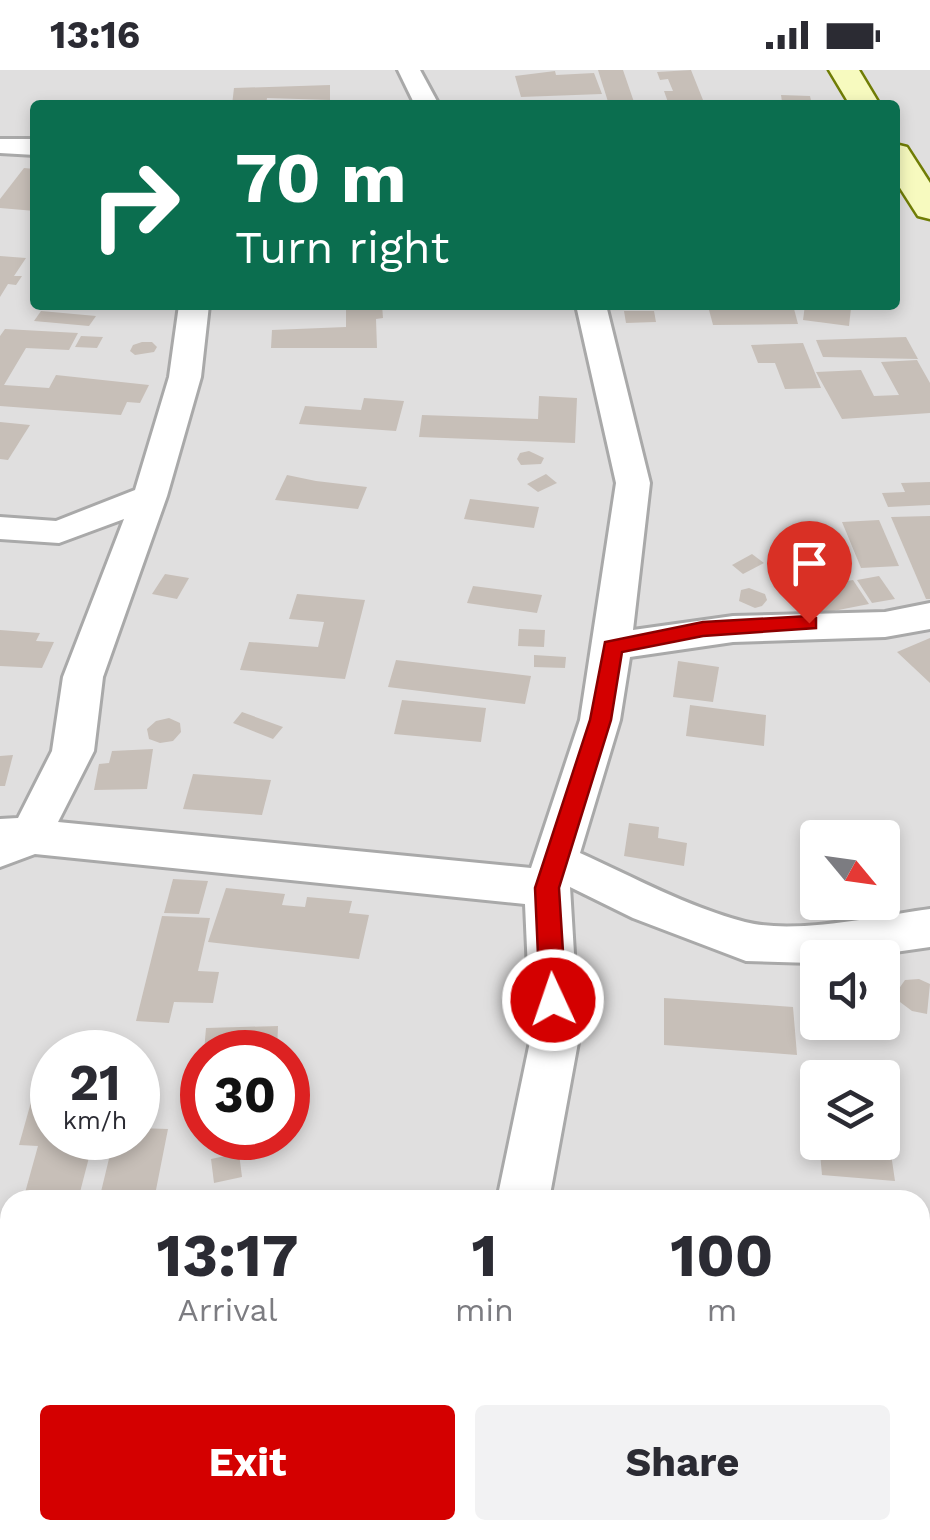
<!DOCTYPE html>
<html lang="en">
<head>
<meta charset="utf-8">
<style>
	:root { --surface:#fff; --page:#f2f2f3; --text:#2b2b33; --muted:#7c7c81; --accent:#d40000 }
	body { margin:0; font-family:"Work Sans",sans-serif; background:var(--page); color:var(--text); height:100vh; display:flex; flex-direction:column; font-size:38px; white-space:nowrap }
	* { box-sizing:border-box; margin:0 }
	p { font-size:32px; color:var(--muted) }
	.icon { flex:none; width:55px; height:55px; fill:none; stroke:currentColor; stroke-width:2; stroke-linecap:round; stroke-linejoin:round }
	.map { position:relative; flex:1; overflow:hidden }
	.drawer { position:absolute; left:0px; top:1120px; width:930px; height:350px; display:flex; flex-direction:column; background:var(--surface); border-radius:30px 30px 0 0; box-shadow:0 5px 15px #0003 }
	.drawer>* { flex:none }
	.banner { position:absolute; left:30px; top:30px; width:870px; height:210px; border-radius:10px; box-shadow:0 5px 15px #0003; background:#0b6e4f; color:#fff; overflow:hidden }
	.needle { width:65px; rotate:119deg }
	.controls { position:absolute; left:800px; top:750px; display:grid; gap:20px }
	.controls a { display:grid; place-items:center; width:100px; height:100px; border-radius:10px; background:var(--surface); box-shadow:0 5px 15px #0003; font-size:50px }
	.speed { position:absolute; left:30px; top:960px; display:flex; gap:20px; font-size:50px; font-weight:700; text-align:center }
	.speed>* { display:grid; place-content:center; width:130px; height:130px; border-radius:50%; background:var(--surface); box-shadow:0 5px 15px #0003; line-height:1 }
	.speed small { font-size:25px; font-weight:400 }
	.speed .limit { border:15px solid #d22; background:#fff; color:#111 }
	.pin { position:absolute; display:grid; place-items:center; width:85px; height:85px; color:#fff; margin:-102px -42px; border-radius:50% 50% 50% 0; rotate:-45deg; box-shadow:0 0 10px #0007 }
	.pin .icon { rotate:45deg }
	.me { position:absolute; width:110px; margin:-55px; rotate:357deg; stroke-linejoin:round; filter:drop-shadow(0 0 8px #0008) }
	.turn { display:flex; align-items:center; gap:35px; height:210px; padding:0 40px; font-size:45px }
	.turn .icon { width:130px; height:130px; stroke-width:2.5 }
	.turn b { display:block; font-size:70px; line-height:85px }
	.eta { display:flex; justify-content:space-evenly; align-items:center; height:170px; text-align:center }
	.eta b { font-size:60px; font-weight:700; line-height:70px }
	.action { display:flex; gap:20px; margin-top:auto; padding:20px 40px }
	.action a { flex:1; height:115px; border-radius:10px; background:var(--accent); color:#fff; font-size:40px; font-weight:700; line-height:115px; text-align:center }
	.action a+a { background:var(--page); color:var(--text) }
	.status { display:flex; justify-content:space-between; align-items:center; height:70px; padding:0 50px; background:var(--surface); direction:ltr }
	.status svg { height:28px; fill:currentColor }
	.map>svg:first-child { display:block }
</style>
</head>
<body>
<div class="status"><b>13:16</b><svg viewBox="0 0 49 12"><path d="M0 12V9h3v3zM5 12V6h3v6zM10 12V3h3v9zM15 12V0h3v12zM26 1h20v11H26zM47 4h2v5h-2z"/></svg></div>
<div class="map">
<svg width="930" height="1470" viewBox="0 0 930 1470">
	<rect width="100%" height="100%" fill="#f2efe9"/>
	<path fill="#e0dfdf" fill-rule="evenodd" d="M 0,0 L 930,0 L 930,1470 L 0,1470 ZM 35,35 L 895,35 L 895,235 L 35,235 ZM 818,768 L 882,768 L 882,832 L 818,832 ZM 818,888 L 882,888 L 882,952 L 818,952 ZM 52,982 L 138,982 L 138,1068 L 52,1068 ZM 202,982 L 288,982 L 288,1068 L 202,1068 ZM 818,1008 L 882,1008 L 882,1072 L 818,1072 ZM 10,1130 L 920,1130 L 920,1460 L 10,1460 Z"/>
	<g fill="#c7bfb8">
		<polygon points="598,0 623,0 635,35 609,35"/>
		<polygon points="691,0 705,35 669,35 664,21 673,21 668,9 660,10 657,2"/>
		<polygon points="555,1 556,5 594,3 602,24 521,27 515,6"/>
		<polygon points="330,15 330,30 267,28 266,35 232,35 234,18"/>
		<polygon points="781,25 810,26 812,35 733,35 733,30 782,32"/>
		<polygon points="24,98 35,99 35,141 0,138 0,129"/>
		<polygon points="0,186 26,188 14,206 22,206 16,215 8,214 0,227"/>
		<polygon points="346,235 382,235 383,248 376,249 377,278 271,278 272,260 346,257"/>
		<polygon points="793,235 798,254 713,255 708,236"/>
		<polygon points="805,235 851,238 849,256 803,250"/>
		<polygon points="41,241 96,246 89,256 34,251"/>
		<polygon points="624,241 654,241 656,252 626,253"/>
		<polygon points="5,259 78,263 69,280 26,278 4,315 49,318 56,305 149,315 140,333 127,332 121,345 0,336 0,266"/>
		<polygon points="81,266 103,267 97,278 75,277"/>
		<polygon points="906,267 918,289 823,287 816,270"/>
		<polygon points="142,272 152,272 157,277 154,282 135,285 130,281 133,275"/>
		<polygon points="803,273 821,318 785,319 775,293 758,293 751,275"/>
		<polygon points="917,290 930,313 930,343 842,349 816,302 861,300 874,326 899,325 881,292"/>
		<polygon points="539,326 577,328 575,373 419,367 422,345 538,349"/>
		<polygon points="364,328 404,331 396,361 299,354 305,336 361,340"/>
		<polygon points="0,352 30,355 8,390 0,389"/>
		<polygon points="529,381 544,388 541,394 521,395 517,389 520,383"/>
		<polygon points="546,404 557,413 538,422 527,414"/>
		<polygon points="287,405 316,411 367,417 358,439 275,430"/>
		<polygon points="930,412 930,435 888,437 882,423 905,422 901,413"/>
		<polygon points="470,429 539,437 534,458 464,449"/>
		<polygon points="930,446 930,529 926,529 891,447"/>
		<polygon points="879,450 899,496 861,498 842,452"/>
		<circle cx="778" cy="484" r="9"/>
		<polygon points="752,484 764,493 743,504 732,495"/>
		<circle cx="797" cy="508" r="10"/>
		<polygon points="165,504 189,508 177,529 152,524"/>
		<polygon points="879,506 895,529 872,533 857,510"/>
		<polygon points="853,510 869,534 823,543 808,518"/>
		<polygon points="473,516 542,525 537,543 467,533"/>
		<polygon points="749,518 765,524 767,530 762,536 755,538 739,531 741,520"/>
		<polygon points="297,524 365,530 345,609 240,600 249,572 318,577 324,552 289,549"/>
		<polygon points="519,559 545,560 544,577 518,576"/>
		<polygon points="0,560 40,563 36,571 54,572 42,598 0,596"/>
		<polygon points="930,568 930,613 897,582"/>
		<polygon points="534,585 566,587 565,598 534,597"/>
		<polygon points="396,590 531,606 525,634 388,617"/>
		<polygon points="678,591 719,597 713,632 673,627"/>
		<polygon points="402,630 486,638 481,672 394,664"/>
		<polygon points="690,635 766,645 764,676 686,666"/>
		<polygon points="242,642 283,657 273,669 233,653"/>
		<polygon points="169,648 180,653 181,662 173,671 160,673 149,669 147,659 156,651"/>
		<polygon points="153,679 147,719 94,720 99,694 109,693 112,681"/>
		<polygon points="13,685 5,716 0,716 0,686"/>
		<polygon points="193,704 271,710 262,745 183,739"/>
		<polygon points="629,753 659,757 658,768 687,773 684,796 624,786"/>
		<polygon points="173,809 208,811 199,844 164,843"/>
		<polygon points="226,818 285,824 282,835 305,837 307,827 352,831 349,843 369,845 359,889 208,872"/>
		<polygon points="162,846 210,848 198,901 219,902 213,933 174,932 169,953 136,951"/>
		<polygon points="919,909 930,914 927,944 912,941 900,932 898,920 905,910"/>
		<polygon points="664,928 793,937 797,985 664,975"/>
		<polygon points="278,956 277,982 204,982 206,958"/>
		<polygon points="33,1025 52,1026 52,1068 94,1068 78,1130 23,1130 38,1076 19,1075"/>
		<polygon points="138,1058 168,1059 154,1130 99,1130 114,1068 138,1068"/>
		<polygon points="819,1072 877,1072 877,1076 890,1077 895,1111 822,1105"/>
		<polygon points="239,1083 242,1107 214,1113 211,1089"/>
		<polygon points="399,1123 450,1126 450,1130 398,1130"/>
		<polygon points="930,1371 930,1470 741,1470 740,1460 920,1460 920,1372"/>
	</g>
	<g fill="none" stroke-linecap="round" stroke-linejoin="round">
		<g stroke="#a9a9a9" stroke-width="6">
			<g id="street">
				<polygon points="398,0 420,0 439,35 415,35"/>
				<polygon points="0,69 35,69 35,85 0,83"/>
				<path d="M 179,235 L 209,235 L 201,307 L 167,426 L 103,607 L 94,681 L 58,752 L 531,798 L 580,650 L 616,413 L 576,235 L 606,235 L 650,413 L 633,560 L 733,546 L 885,542 L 930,533 L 930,559 L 885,567 L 733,572 L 630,587 L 620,650 L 580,783 C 633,807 688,837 745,852 C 795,865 878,846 930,839 L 930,877 L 853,888 L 818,888 L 818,892 L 812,893 L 746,891 L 633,848 L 570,817 L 579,967 L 549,1130 L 497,1130 L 531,967 L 525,834 L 35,784 L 0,797 L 0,749 L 18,748 L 52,681 L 63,607 L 124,449 L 59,473 L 0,469 L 0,447 L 56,451 L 135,420 L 169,307 Z"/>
				<rect x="920" y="1250" width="10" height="56"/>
				<polygon points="0,1316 10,1317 10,1375 0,1374"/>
				<polygon points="444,1460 506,1460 505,1470 443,1470"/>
			</g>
		</g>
		<g stroke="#707d05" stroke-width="5">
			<g id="secondary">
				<polygon points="829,0 859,0 880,35 850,35"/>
				<polygon points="895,74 907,77 930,113 930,149 918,146 895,110"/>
			</g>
		</g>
		<use href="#street" fill="#fff" fill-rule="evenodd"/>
		<use href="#secondary" fill="#f7fabf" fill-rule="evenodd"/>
	</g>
	<polygon fill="#d40000" stroke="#8a0000" stroke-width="2.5" points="809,546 816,548 816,558 703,566 622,582 611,650 559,818 566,930 562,938 553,941 544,938 540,930 535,818 590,650 605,572 703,552"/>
</svg>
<div class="controls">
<a><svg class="needle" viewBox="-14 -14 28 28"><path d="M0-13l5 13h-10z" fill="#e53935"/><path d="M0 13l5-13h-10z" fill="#7c7c81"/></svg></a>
<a><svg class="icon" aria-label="sound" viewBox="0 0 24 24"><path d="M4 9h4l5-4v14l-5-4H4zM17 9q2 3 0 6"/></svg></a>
<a><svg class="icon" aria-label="layers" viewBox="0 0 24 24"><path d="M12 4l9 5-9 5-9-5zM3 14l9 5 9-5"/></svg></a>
</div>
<div class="speed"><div>21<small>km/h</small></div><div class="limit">30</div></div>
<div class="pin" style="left:809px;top:553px;background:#d93025"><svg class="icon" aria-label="arrive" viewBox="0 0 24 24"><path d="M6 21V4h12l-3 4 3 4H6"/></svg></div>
<svg class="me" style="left:553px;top:930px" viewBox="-20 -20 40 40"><circle r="17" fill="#d40000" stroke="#fff" stroke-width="3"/><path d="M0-11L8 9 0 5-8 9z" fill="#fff"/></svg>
<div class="banner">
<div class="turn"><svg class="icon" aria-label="right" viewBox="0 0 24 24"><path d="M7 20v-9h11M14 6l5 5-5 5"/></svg><div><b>70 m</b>Turn right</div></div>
</div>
<section class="drawer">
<div class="eta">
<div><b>13:17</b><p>Arrival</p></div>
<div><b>1</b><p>min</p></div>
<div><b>100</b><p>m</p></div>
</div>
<div class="action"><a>Exit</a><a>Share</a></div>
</section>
</div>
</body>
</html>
